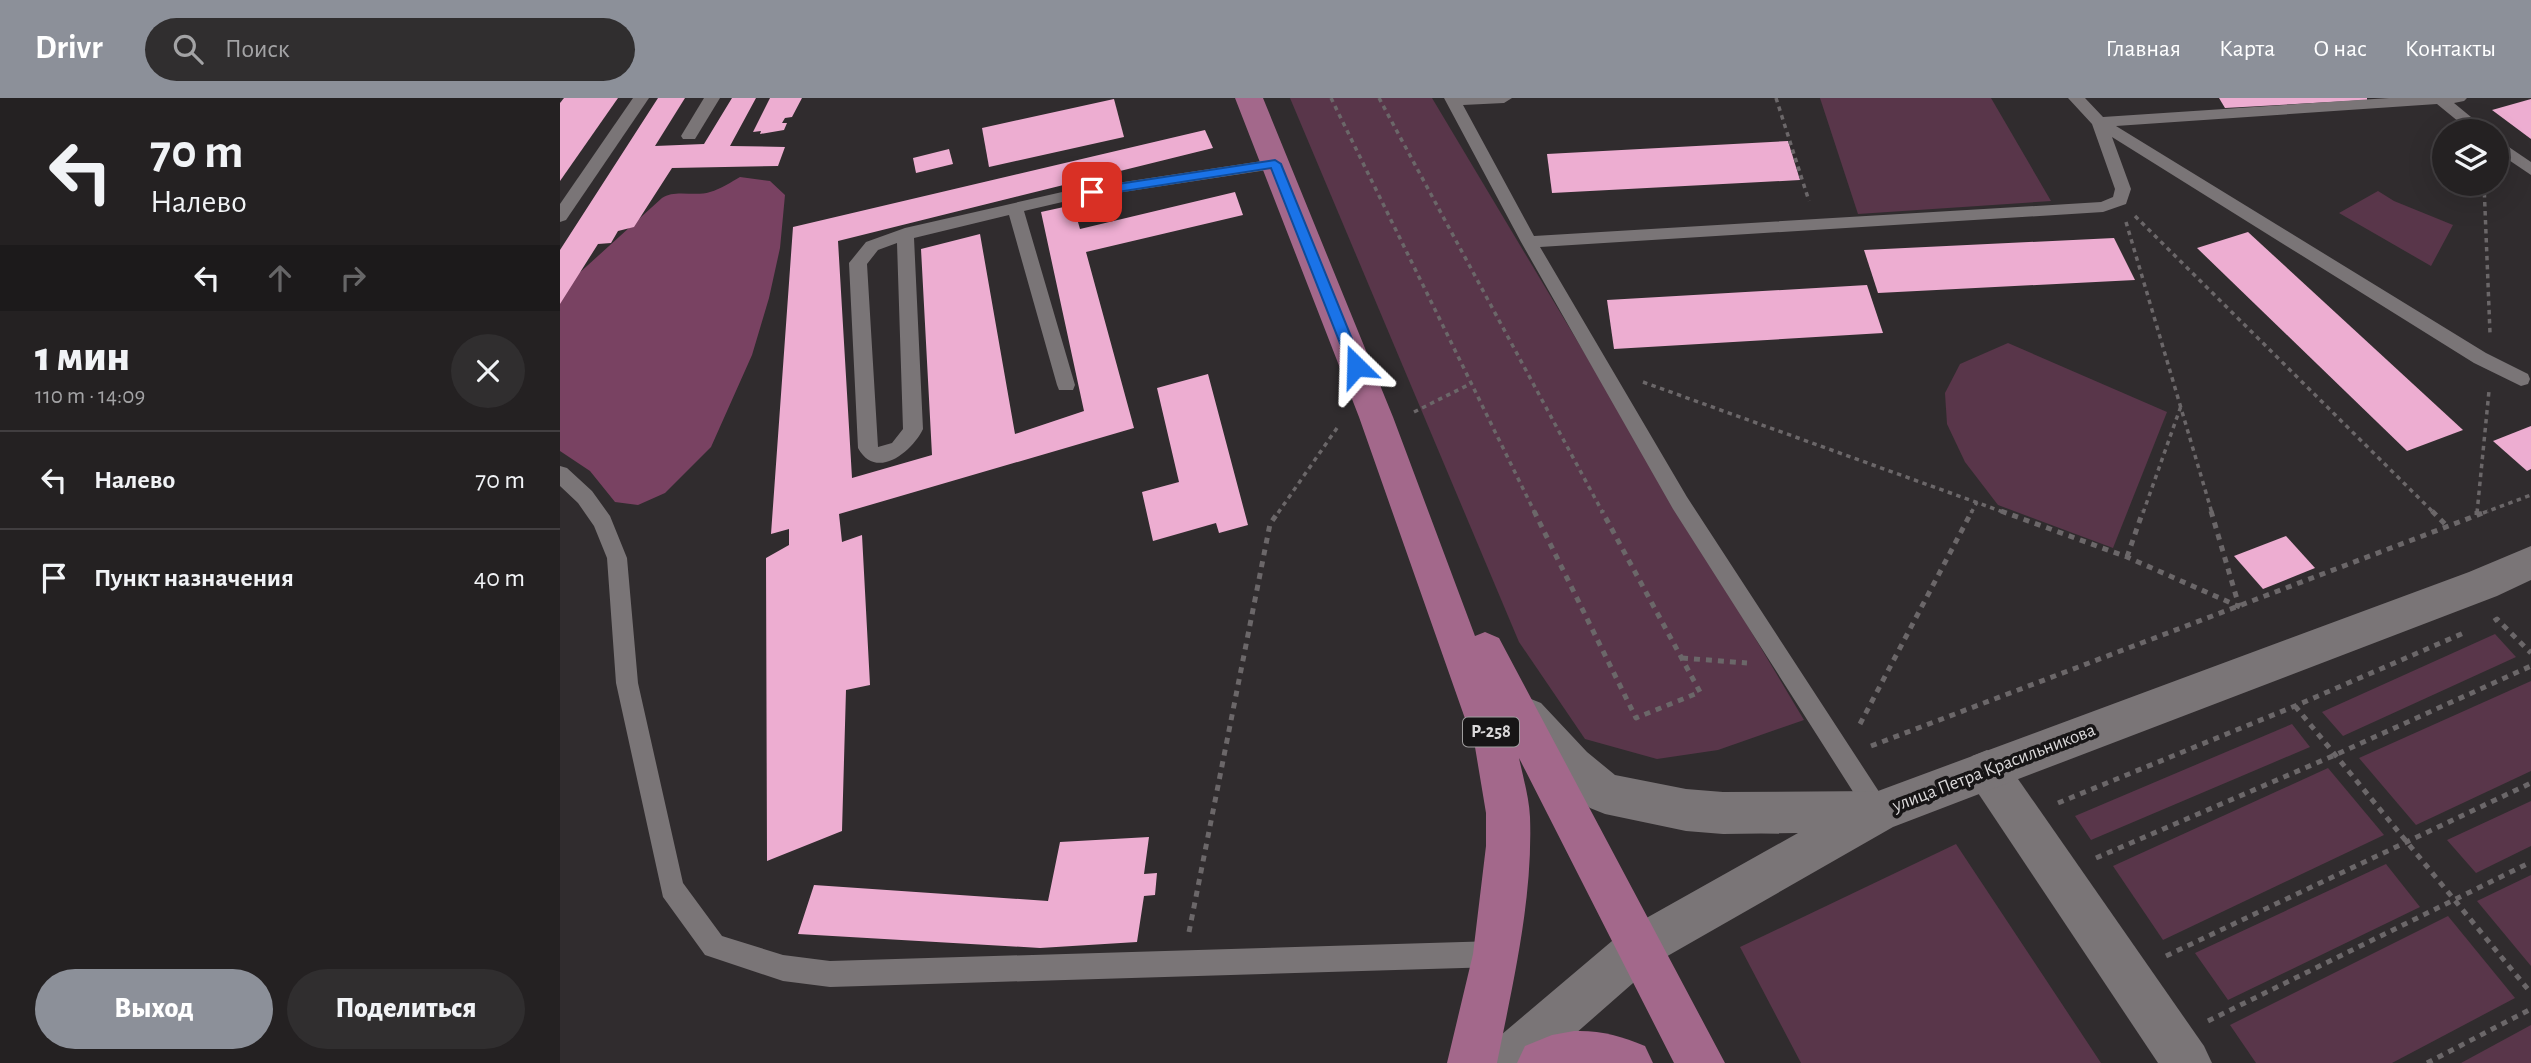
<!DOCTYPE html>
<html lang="ru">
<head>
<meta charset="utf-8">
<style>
	:root { --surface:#242122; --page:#302e2f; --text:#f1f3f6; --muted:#a3a3a5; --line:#413e40; --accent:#8c9099 }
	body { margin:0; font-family:"Alegreya Sans",sans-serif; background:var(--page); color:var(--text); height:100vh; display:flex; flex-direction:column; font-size:26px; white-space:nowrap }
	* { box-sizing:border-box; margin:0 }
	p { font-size:23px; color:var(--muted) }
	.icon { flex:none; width:38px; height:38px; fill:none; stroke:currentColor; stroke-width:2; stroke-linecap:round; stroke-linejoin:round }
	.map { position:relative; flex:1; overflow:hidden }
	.side { display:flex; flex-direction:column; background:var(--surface); width:560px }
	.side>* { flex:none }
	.banner { background:#242122; color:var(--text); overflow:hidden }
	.buttons { position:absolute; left:1872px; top:21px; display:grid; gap:14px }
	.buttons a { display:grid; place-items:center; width:77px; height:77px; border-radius:50%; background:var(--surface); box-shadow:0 7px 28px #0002,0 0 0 2px var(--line); font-size:35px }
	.pin { position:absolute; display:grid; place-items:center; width:60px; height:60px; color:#fff; margin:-30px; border-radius:14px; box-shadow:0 4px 10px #0006 }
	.me { position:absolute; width:77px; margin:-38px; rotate:338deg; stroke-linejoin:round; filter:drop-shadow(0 0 5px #0008) }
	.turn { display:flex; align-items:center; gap:24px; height:147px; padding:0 35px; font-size:32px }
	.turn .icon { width:91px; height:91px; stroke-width:2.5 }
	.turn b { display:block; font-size:49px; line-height:60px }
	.lanes { display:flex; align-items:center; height:66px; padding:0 35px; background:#0003; justify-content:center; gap:35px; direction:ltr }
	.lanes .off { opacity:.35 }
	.round { display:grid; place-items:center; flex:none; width:74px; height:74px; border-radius:37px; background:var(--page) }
	.summary { display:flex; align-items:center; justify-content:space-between; height:119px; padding:0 35px }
	h1 { font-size:42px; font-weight:800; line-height:52px }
	.cta { display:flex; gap:14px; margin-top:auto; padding:14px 35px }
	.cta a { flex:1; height:80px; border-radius:42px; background:var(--accent); color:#fff; font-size:28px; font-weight:800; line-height:80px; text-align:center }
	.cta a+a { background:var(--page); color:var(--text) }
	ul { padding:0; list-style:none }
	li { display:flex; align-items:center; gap:21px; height:98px; padding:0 35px; border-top:2px solid var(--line) }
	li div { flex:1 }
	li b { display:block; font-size:26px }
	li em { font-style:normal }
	header { display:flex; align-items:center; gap:42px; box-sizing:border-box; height:98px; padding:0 35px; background:var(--accent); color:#fff }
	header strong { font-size:33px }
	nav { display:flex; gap:38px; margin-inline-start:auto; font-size:24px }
	.search { width:490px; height:63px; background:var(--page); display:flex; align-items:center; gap:18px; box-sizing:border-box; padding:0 24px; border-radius:38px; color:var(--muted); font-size:26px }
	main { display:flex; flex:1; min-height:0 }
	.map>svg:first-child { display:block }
</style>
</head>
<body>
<header>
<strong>Drivr</strong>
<div class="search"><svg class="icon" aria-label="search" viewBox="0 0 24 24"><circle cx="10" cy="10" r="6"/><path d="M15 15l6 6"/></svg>Поиск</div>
<nav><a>Главная</a><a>Карта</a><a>О нас</a><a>Контакты</a></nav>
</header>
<main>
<section class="side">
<div class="banner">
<div class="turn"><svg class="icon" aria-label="left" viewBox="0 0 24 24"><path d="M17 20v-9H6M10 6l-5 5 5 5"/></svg><div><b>70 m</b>Налево</div></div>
<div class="lanes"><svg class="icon" aria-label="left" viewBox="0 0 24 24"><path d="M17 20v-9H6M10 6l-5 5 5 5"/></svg><svg class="icon off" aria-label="ahead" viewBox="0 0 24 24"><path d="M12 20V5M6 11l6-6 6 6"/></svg><svg class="icon off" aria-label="right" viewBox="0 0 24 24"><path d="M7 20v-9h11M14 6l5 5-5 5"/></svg></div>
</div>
<div class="summary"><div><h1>1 мин</h1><p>110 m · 14:09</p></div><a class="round"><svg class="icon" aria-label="close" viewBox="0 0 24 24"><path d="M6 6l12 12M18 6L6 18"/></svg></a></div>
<ul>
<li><svg class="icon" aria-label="left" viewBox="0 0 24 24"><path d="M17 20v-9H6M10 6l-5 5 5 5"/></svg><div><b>Налево</b></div><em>70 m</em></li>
<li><svg class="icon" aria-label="arrive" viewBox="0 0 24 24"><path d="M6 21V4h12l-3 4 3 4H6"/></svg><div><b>Пункт назначения</b></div><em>40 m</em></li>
</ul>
<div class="cta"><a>Выход</a><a>Поделиться</a></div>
</section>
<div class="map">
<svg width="1971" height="965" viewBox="0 0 1971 965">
	<rect width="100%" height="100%" fill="#302c2e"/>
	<g fill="#59364a">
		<polygon points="730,0 872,0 1244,622 1158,652 1097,661 1025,641 959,544"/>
		<polygon points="1260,0 1431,0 1491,103 1298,116"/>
		<polygon points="1818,93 1834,103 1893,127 1871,168 1779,115"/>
		<polygon points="1448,245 1607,314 1553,450 1438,407 1405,364 1387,326 1385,295 1400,266"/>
		<polygon points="1935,536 1956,559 1783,638 1762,614"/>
		<polygon points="1971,583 1971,673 1856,727 1799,660"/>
		<polygon points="1732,626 1750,649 1531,742 1515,718"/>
		<polygon points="1768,670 1824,737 1603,842 1553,768"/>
		<polygon points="1971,703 1971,748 1916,775 1887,742"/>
		<polygon points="1396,746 1541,965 1241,965 1180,849"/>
		<polygon points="1826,766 1860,809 1668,902 1635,855"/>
		<polygon points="1971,777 1971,868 1917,803"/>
		<polygon points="1888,818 1955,900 1832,965 1696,965 1670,927"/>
		<polygon points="1971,927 1971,965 1901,965"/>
	</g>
	<path fill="#794262" d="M 180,79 L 210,83 L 225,97 L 220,150 L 209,200 L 192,257 L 151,349 L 105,395 L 78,407 L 55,404 L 30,373 L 0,353 L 0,200 L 17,177 L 102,100 C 115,91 135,99 150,94 C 161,91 171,84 180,79 Z"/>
	<g fill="#edadd1">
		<polygon points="4,0 58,0 0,83 0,5"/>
		<polygon points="98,0 125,0 95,48 144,46 172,0 196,0 170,48 225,49 218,68 112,70 74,129 58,133 51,145 38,146 0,206 0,152"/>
		<polygon points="210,0 242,0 232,19 225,20 222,25 227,25 224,32 200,36 201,33 193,34"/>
		<polygon points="1659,0 1807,0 1807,2 1665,10"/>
		<polygon points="554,1 564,39 429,69 422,30"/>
		<polygon points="1971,1 1971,41 1932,12"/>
		<polygon points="645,32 653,50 278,143 292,380 372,357 361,151 420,136 455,336 524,313 481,114 513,107 520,131 675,94 683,117 526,154 574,330 279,416 282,444 302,437 310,587 286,592 282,733 207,763 206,460 229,447 229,431 211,436 233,129"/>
		<polygon points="1228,43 1240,82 992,95 987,56"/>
		<polygon points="389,51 393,66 356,75 353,60"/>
		<polygon points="1688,134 1903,332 1847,353 1637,150"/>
		<polygon points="1554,140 1575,182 1318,195 1304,152"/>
		<polygon points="1307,187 1323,235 1054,251 1047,202"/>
		<polygon points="648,276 688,427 659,435 656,425 593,443 582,394 619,384 597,290"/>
		<polygon points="1971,328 1971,371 1967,373 1933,343"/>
		<polygon points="1726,438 1755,470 1703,491 1674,458"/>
		<polygon points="589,739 584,776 597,775 595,797 584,798 577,844 480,850 238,836 254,787 488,803 500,744"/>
	</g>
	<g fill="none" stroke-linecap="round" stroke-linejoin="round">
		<g stroke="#6b6769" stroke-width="3.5" stroke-dasharray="4.5 4.5" stroke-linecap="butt">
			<polyline points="771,0 975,415"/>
			<polyline points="819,0 1043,415"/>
			<polyline points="1216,0 1249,103"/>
			<polyline points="1924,86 1930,235"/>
			<polyline points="1575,118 1874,415"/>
			<polyline points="1566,124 1652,415"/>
			<polyline points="1083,284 1446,415"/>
			<polyline points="854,314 912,285"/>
			<polyline points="718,415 777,330"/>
			<polyline points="1411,415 1417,404"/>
			<polyline points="1583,415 1621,308"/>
			<polyline points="1917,415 1929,293"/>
			<polyline points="1923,415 1971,397"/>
		</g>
		<g stroke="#6b6769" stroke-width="5" stroke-dasharray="6 6" stroke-linecap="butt">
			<polyline points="974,413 1076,620 1140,594 1042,413"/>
			<polyline points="1441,413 1567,459 1680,509"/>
			<polyline points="1651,413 1679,508"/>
			<polyline points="1872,413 1887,428"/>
			<polyline points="1917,417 1917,413"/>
			<polyline points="1567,459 1583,413"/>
			<polyline points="1934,523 1937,521 1971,555"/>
			<polyline points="1122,560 1187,565"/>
			<polyline points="1735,608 1971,895"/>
			<polyline points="1300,626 1412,413"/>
			<polyline points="1311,648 1928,413"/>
			<polyline points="1498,705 1735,608 1906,534"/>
			<polyline points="1536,760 1775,657 1971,568"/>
			<polyline points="629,834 710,426 719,413"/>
			<polyline points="1606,858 1971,685"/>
			<polyline points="1648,923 1971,764"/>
			<polyline points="1867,965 1971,911"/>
		</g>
		<g fill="#7a7577" fill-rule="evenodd">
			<polygon points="73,0 89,0 6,122 0,124 0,106"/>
			<polygon points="144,0 160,0 135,41 123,41 121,38"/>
			<polygon points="884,0 952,0 944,5 903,7 974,138 1541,104 1553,99 1555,91 1532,26 1508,0 1525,0 1543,19 1829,0 1907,0 1904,3 1894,5 1928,33 1910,33 1877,6 1556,28 1926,255 1968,276 1970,281 1968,286 1961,288 1914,265 1552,39 1571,91 1566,106 1543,114 980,149 1127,399 1327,706 1331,714 1327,722 1319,725 1311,722 1113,411 961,144"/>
			<polygon points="1937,41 1971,64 1971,77 1937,54"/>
			<path d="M 715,61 L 723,66 L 721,70 L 511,102 L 464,113 L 515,287 L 513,292 L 499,292 L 497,287 L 449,117 L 354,140 L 363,331 C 352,354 316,383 298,350 L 289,165 L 306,144 L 345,130 L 511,92 ZM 337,145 L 343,331 L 332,345 L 318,349 L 307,166 L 318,152 Z"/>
			<polygon points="0,368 7,370 32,393 50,418 67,460 78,585 123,785 162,838 223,857 270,863 936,843 945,847 949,856 945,865 936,869 270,889 223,883 145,857 103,799 56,585 47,460 34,428 18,405 0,388"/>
		</g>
		<polygon fill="#7a7577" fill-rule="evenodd" points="1427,652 1442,658 1644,948 1652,965 1598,965 1412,686 1406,672 1412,658"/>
		<polygon fill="#7a7577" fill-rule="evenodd" points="1971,448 1971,482 1937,498 1333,729 1097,864 982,965 920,965 928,948 1065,832 1238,735 1163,736 1126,733 1045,716 1030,710 997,682 951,631 945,618 951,605 966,599 981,605 1027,654 1055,677 1126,691 1163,694 1318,693 1909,474"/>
		<g fill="#a3688b" fill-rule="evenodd">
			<path d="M 675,0 L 703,0 L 833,319 L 915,538 L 925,534 L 939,540 L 1165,965 L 1114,965 L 959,660 C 963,679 969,699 970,719 C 973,801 953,885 937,965 L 887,965 L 913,856 L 926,748 L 926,715 L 915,649 L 799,319 Z"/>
			<path d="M 1014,933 C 1040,932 1061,938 1085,948 L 1093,965 L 957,965 L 965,948 L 992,937 Z"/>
		</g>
	</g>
	<polygon fill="#1a73e8" stroke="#114b97" stroke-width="2" points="715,62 721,66 803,268 801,272 791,272 789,268 711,70 532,98 526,94 532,90"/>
	<g text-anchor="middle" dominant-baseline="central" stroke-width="7" stroke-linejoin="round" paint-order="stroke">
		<rect fill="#171516" stroke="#a09e9f" stroke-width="2" x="903" y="619.5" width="56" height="29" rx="5"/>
		<g font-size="18" font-weight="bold" fill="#dbd9da">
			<text x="931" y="634">Р-258</text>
		</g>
		<g font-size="19" fill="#dbd9da" stroke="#171516">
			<text transform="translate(1434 670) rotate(-21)">улица Петра Красильникова</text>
		</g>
	</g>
</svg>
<div class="buttons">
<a><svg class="icon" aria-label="layers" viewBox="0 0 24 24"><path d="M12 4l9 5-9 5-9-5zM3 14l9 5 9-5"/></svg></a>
</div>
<div class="pin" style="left:532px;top:94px;background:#d93025"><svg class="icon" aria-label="arrive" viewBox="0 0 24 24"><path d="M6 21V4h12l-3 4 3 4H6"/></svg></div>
<svg class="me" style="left:796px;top:268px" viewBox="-20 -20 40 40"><path d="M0-17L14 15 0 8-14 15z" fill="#1a73e8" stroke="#fff" stroke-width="4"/></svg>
</div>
</main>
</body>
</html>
